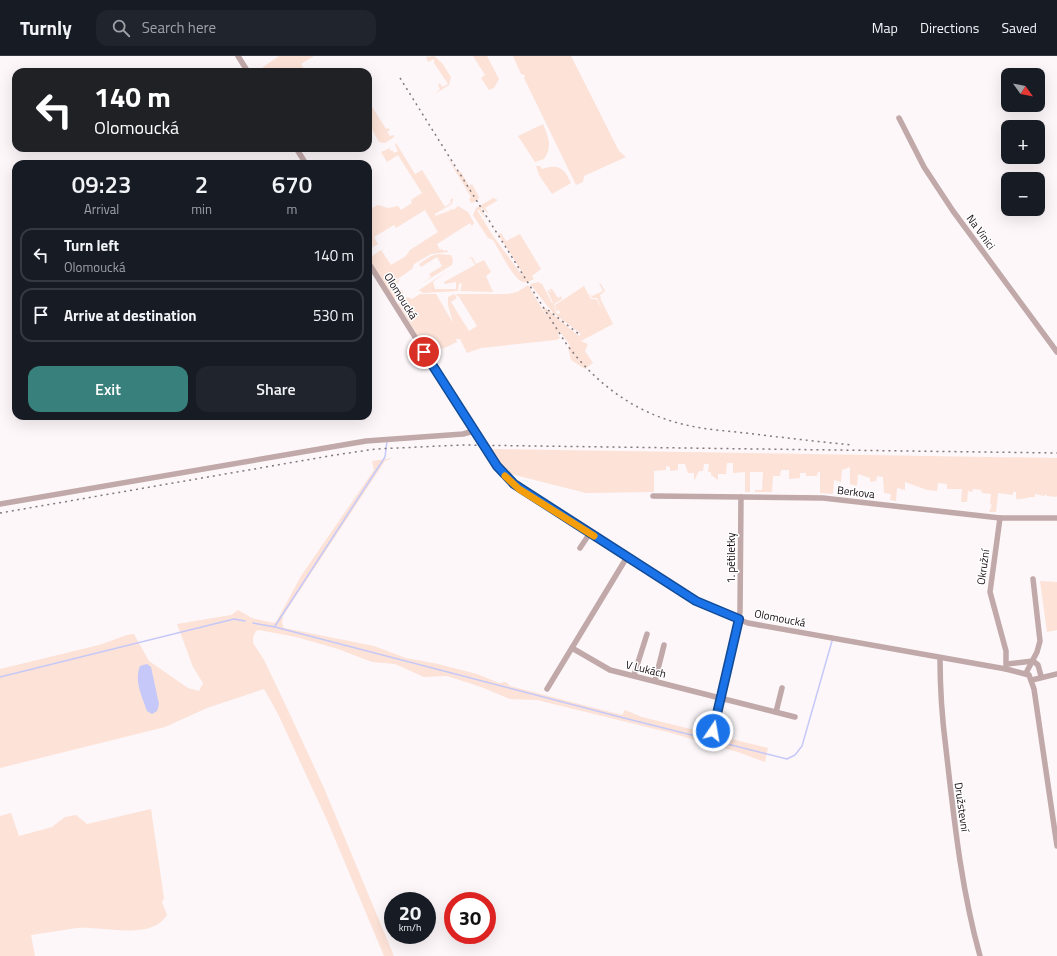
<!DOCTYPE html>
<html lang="en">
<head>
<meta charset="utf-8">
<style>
	:root { --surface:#171b24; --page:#20242c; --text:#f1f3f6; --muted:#9ea1a6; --line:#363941; --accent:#38807b }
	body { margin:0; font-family:"Titillium Web",sans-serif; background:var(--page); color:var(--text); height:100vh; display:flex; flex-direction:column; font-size:15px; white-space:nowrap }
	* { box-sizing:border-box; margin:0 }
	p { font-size:13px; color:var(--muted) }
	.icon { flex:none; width:22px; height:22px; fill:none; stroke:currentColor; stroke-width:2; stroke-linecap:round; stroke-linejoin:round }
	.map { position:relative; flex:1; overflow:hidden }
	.details { position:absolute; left:12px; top:104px; width:360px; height:260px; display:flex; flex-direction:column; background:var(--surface); border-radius:12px; box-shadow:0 4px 16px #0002 }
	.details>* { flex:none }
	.banner { position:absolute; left:12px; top:12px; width:360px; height:84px; border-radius:12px; box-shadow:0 4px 16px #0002; background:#202124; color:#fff; overflow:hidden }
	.needle { width:26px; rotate:123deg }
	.fabs { position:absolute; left:1001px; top:12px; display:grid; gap:8px }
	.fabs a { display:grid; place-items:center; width:44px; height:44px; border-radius:8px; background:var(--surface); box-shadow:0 4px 16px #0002; font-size:20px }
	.speed { position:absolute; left:384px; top:836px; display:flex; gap:8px; font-size:20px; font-weight:700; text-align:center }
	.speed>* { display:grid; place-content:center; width:52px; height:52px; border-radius:50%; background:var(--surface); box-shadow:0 4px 16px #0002; line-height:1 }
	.speed small { font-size:10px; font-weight:400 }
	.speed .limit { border:6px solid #d22; background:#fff; color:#111 }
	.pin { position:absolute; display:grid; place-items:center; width:34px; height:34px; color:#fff; margin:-17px; border:2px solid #fff; border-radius:50%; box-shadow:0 1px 4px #0007 }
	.me { position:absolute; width:44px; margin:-22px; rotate:12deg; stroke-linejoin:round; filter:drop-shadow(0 0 3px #0008) }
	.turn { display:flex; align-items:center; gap:14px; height:84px; padding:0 16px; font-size:18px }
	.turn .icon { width:52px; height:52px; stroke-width:2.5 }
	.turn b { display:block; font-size:28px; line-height:34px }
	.eta { display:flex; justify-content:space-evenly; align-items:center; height:68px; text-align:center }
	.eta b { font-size:24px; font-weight:600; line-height:28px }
	.action { display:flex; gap:8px; margin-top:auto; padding:8px 16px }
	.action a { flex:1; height:46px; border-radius:12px; background:var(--accent); color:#fff; font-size:16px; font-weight:600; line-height:46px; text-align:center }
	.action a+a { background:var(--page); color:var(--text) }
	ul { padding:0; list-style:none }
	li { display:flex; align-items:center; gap:12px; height:54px; margin:0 8px 6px; padding:0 8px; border:2px solid var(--line); border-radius:12px }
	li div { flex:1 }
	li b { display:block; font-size:15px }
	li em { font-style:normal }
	header { display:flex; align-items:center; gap:24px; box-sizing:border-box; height:56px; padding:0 20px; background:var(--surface); border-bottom:1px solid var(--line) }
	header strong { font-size:19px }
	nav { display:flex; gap:22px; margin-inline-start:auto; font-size:14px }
	.search { width:280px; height:36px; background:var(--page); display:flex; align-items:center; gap:10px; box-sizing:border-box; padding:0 14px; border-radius:12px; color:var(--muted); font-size:15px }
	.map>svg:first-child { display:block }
</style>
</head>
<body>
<header>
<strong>Turnly</strong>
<div class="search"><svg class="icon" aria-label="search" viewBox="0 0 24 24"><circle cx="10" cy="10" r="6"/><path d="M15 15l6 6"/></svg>Search here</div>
<nav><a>Map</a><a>Directions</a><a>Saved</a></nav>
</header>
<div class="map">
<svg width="1057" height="900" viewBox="0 0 1057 900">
	<rect width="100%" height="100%" fill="#fdf7fa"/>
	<g fill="#fce2d7">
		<polygon points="279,0 314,0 301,8 306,16 256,16"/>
		<polygon points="434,0 442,7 451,21 449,29 435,38 440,33 438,29 440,27 442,31 448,28 434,7 434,3 428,6 426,1"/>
		<polygon points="473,0 487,0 499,23 494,32 489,34 481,22 485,19"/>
		<polygon points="513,0 571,0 619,95 626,101 584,120 583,126 576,129 524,22 525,19 521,18"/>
		<polygon points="371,49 386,73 388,72 390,74 387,76 390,80 394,79 394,81 385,87 379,86 369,68 368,69 368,51"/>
		<path d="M 543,68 C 548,80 553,91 544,103 L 535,106 L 518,80 Z"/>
		<polygon points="396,87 415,118 422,114 445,151 451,147 450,144 453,142 452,148 435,158 435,160 446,156 446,158 447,155 449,156 449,154 455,153 458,150 468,156 474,167 472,170 470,167 437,188 440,194 442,193 444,195 447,194 448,196 431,198 414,208 412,213 392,227 393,227 400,223 396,230 403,235 403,238 394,243 372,208 372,200 381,194 391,209 406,200 410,194 438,176 425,154 396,172 394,169 374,181 378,188 368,194 368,154 378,149 388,152 398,150 401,154 412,147 411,144 422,137 398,99 387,106 381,96 390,92 390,95 392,94 394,97 398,95 395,89"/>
		<polygon points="445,98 457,115 461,116 469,130 472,128 479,141 477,145 471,147 469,143 471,141"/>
		<path d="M 536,110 L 540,110 L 542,113 C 559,107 565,113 571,127 L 552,138 L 539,119 Z"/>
		<path d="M 493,142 L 498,144 L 485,152 L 489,158 L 480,151 L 487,164 L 479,154 L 477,154 L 493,180 L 522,219 L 522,216 L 498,178 L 501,177 L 506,185 L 520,178 L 541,213 L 532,220 L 534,223 C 530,225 526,227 523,226 C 513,223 499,193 493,184 L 488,182 L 473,159 L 476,152 Z"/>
		<polygon points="438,198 451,199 453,204 452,209 445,213 444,210 445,213 423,227 431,221 429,218 442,210 437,201 421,211 419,208 431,200"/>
		<polygon points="472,201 476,208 484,204 491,216 486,220 493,236 460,235 462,228 459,227 458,235 423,237 419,234 448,215 433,226 435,233 456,233 456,226 445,228 444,226 475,209 471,202 464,205"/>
		<polygon points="538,226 542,228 552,247 553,247 547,234 551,236 549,233 552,233 558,242 561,240 562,243 554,248 556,257 558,258 560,257 559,254 556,255 555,249 584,230 591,243 596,243 602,253 597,242 592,242 589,237 592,240 603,235 599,227 601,228 605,235 600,239 601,244 613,268 581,285 588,288 585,295 593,307 585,313 571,304 568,291 570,289 560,276 558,278 560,282 556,284 481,292 467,297 460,283 456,283 457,286 442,293 436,283 432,283 438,295 430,299 398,248 407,241 412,243 420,238 436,238 453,267 448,249 448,241 454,238 457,242 451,246 469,275 477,270 459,241 455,238 508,238 517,236 528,229 547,261 542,251 544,251 579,280 581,278 553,257 530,228"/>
		<path d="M 489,393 L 1057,402 L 1057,440 L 1056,441 L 1047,440 L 1046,438 L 1044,440 L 1035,438 L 1035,441 C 1027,441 1023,444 1016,443 L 1016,436 L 1013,436 L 1013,439 L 998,437 L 996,456 L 989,456 L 992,449 L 990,448 L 991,438 L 982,437 L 981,434 L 973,433 L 972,436 L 968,435 L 967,446 L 961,446 L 962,433 L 947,433 L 947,428 L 938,427 L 937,435 L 927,434 L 905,426 L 905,434 L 897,432 L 896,445 L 890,444 L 891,438 L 884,437 L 883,421 L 877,420 L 876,425 L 870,426 L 870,422 L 858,418 L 857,430 L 850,428 L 850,411 L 842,414 L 841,426 L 834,424 L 833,438 L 820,437 L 820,416 L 818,416 L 817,420 L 806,420 L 806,417 L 800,417 L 800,422 L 789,423 L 789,414 L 781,414 L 780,420 L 773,420 L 772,436 L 755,436 L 755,434 L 762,434 L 763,416 L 750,416 L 750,436 L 745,436 L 745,416 L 733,417 L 733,407 L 727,407 L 726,418 L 718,418 L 718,424 L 711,419 L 711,416 L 708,416 L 709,408 L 704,408 L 703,415 L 699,415 L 694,425 L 694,417 L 688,417 L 685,408 L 678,408 L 678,414 L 670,415 L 670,411 L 666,410 L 666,414 L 654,415 L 654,436 L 586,437 L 507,417 L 503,414 Z"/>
		<path d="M 393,402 L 385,405 L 283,560 L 282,567 L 284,572 L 374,590 L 406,602 L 438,608 L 477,618 L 499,627 L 506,626 L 510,630 L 622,659 L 625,654 L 642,661 L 768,692 L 765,706 L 738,696 L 667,676 L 537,644 L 510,643 L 481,631 L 447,620 L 424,621 L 395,608 L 372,606 L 338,593 L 296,581 L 259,574 L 256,575 L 253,581 L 253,587 L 264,604 L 287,652 L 324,732 L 394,900 L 384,900 L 327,764 L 278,658 L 264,633 L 207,652 L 165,671 L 0,712 L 0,613 C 33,605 66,597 99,589 C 109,586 126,578 134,578 L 149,605 L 188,632 L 199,635 L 203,627 L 193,611 L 177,568 L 231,559 L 238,554 L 252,562 L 273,567 L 276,566 L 301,520 L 374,414 L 372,405 Z"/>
		<polygon points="1040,525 1057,526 1057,574 1047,576"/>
		<path d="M 151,753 L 164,842 L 162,846 L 167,859 C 151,885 103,870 77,872 C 62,874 46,877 31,879 L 35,900 L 0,900 L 0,760 L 11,757 L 19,780 L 52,771 L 65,761 L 76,759 L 87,768 Z"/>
	</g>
	<path fill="#c5c8f8" d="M 147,608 L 151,611 L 159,648 L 157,655 L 152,658 L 147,655 C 142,640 134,625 140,610 Z"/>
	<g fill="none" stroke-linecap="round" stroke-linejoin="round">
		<g stroke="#c5c8f8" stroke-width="1.5">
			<polyline points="253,567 275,571 620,661 787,703 795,699 802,690 832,585"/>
			<polyline points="275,570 385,401 387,385"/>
			<polyline points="0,621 234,563 245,565"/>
		</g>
		<g stroke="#c1a8a9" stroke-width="5.5">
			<polyline points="238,0 248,16"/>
			<polyline points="899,62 924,111 953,155 1057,296"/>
			<polyline points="296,92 306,108"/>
			<polyline points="368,206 474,375 500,415 508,423 528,438 696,545 722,557 748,567 1006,613 1029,619 1034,633 1057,790"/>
			<polyline points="653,440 823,442 1000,462 1057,462"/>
			<polyline points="741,441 740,556 720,642 795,661"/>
			<polyline points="0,448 366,385 463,378 474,375"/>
			<polyline points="1000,462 990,536 1006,595 1006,613"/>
			<polyline points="580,492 590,477"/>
			<polyline points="572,592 610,614 720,642 713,675"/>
			<path d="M 940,602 C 940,632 942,662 946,693 C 954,763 961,832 980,900"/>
			<polyline points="1033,605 1038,609 1041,620"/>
			<polyline points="1007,608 1033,605"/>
			<polyline points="1026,617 1037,596 1040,585 1033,523"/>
			<polyline points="634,619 647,578"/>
			<polyline points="1032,624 1057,618"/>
			<polyline points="655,625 664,589"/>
			<polyline points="547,633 627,501"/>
			<polyline points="776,656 782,632"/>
		</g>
		<g stroke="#80787d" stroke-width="1.5" stroke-dasharray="2 4" stroke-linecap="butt">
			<path d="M 400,22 L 565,286 C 594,326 633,356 682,368 C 705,374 730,375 754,378 C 787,382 820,386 853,389"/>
			<polyline points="548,254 580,279"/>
			<polyline points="0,457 335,399 376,393 462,389 1057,397"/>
		</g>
	</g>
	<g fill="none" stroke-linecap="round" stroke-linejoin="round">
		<g stroke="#114b97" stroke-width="10">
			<polyline id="route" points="424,296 497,410 514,428 696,545 739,563 713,675"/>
		</g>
		<use href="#route" stroke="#1a73e8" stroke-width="7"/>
		<polyline stroke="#f59e0b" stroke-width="7" points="505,420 519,433 594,480"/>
	</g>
	<g text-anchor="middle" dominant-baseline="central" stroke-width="3" stroke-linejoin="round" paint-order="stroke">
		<g font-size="11" fill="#160d13" stroke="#fff">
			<text transform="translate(981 176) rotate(54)">Na Vinici</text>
			<text transform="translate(401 240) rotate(58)">Olomoucká</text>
			<text transform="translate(856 436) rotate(7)">Berkova</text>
			<text transform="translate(731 502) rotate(-90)">1. pětiletky</text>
			<text transform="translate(983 511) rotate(-82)">Okružní</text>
			<text transform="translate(780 562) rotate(11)">Olomoucká</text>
			<text transform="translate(646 613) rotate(14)">V Lukách</text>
			<text transform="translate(962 751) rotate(82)">Družstevní</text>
		</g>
	</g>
</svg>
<div class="fabs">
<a><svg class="needle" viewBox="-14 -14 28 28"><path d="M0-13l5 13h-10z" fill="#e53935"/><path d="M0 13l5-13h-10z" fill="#9ea1a6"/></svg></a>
<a>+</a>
<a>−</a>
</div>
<div class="speed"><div>20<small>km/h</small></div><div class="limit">30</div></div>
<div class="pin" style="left:424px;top:296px;background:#d93025"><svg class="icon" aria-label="arrive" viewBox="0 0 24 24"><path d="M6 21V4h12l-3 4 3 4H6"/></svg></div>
<svg class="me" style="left:713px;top:675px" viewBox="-20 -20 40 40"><circle r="17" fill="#1a73e8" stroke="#fff" stroke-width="3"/><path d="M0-11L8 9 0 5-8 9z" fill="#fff"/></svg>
<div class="banner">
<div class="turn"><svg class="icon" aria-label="left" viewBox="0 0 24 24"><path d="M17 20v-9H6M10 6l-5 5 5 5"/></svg><div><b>140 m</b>Olomoucká</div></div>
</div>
<section class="details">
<div class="eta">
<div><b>09:23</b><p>Arrival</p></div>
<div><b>2</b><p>min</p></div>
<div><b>670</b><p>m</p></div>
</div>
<ul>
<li><svg class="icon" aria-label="left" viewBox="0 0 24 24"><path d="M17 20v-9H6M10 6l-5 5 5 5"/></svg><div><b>Turn left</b><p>Olomoucká</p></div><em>140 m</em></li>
<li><svg class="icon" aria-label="arrive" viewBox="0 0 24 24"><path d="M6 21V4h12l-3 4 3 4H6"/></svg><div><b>Arrive at destination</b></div><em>530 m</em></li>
</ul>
<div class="action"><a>Exit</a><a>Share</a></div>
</section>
</div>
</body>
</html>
